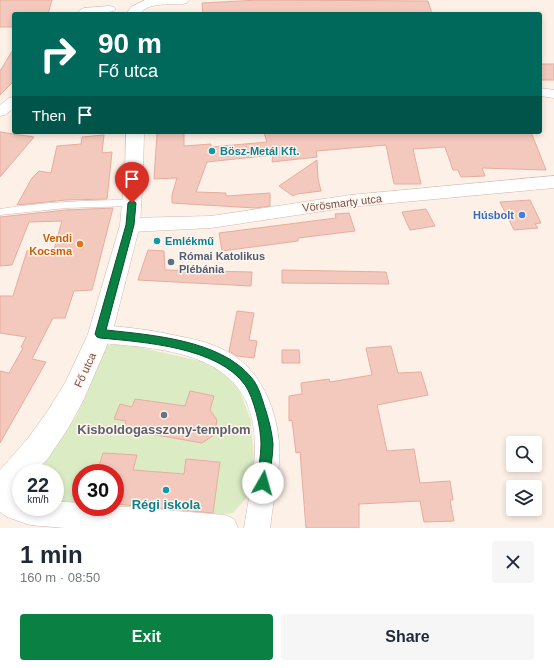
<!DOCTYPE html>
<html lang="en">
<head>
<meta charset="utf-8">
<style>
	:root { --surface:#fff; --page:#f6f6f7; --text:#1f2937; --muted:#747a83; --accent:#0b8043 }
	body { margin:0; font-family:Arial,sans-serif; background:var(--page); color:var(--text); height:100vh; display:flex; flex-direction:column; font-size:15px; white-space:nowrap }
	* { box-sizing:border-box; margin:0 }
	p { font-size:13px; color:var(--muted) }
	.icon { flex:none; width:22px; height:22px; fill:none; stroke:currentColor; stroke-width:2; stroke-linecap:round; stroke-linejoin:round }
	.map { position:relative; height:528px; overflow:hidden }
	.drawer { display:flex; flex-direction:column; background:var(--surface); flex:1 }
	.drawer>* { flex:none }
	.top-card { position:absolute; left:12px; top:12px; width:530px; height:122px; border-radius:4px; box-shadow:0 2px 6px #0003; background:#00695c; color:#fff; overflow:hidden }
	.tools { position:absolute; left:506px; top:436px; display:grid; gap:8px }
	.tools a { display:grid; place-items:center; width:36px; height:36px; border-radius:4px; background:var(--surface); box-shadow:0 2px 6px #0003; font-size:20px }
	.speed { position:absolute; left:12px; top:464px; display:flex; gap:8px; font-size:20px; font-weight:700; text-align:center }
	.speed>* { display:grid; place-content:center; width:52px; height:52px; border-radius:50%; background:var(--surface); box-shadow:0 2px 6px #0003; line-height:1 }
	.speed small { font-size:10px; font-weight:400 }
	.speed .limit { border:6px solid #d22; background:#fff; color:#111 }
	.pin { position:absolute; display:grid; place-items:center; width:34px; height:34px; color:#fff; margin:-41px -17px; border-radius:50% 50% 50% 0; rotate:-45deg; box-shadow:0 0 4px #0007 }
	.pin .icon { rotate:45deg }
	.me { position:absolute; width:44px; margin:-22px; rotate:7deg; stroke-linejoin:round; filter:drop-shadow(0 0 3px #0008) }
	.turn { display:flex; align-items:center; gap:14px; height:84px; padding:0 20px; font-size:18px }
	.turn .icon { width:52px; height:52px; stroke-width:2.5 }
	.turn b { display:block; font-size:28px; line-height:34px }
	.then { display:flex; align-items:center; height:38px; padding:0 20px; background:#0003; gap:8px; font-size:15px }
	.round { display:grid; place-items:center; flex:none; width:42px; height:42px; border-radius:4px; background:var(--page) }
	.head { display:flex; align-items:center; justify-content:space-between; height:68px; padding:0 20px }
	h1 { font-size:24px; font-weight:600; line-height:30px }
	.cta { display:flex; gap:8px; margin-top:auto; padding:8px 20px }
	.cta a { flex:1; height:46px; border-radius:4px; background:var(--accent); color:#fff; font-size:16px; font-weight:600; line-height:46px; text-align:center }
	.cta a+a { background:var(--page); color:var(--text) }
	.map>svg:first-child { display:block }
</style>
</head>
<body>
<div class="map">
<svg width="554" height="528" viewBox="0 0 554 528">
	<rect width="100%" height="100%" fill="#fdf0e7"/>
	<polygon fill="#dbecc4" points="121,343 204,362 224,371 237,384 251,421 254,460 249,495 233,513 213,515 220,461 187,459 184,474 133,470 137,455 103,453 97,473 81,473 81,503 55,501 55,473 34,473 77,415 105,346"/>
	<g fill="#f4c9bd" stroke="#e7ac9d">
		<polygon points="0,0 52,0 48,14 14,14 14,27 0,27"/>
		<polygon points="259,0 428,1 432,14 203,14 202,3"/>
		<polygon points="14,48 14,81 0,95 0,71"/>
		<rect x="540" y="64" width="14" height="16"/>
		<polygon points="0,132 34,137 0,177"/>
		<polygon points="163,132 184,132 184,146 211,144 211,147 267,142 264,133 272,132 531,132 546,170 482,168 485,176 461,177 458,170 453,170 445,147 413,149 421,184 394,184 386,145 316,151 317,157 272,162 273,155 207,162 196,192 226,193 226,196 270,193 270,206 255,208 172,203 172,195 177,178 154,179 157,134 163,133"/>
		<polygon points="104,135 102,153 112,152 107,199 66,200 17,205 32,178 39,171 51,173 57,146 81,144 82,137"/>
		<polygon points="317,160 318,179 321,191 297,194 293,196 279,186"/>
		<polygon points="530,200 541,223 535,224 538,228 514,230 500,202"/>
		<polygon points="113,208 92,290 74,291 65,318 53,318 32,359 46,362 0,443 0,371 9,373 23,348 21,347 26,337 0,333 0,296 13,296 27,251 54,250 62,221 29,222 12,265 0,266 0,217 66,210"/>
		<polygon points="426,209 435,226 410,230 402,212"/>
		<polygon points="349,213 355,231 298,238 298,241 222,251 219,233 336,218 335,214"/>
		<polygon points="148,250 164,251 165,270 252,272 251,286 138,280"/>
		<polygon points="282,270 386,272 389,284 282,283"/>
		<polygon points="237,311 254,313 249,340 257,341 254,358 237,356 229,351"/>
		<polygon points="391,346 398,373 421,372 428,395 377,405 387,451 414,449 420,483 450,481 453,500 450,500 454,521 424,522 420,501 359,504 359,528 306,528 300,452 296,453 292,420 289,421 289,396 302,394 301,383 329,379 330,382 372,375 366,348"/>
		<polygon points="282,350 299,350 300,363 282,363"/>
		<polygon points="190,391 214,396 210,410 217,420 214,435 202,443 123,429 126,421 114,419 120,404 132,407 135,399 185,406"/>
		<polygon points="103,453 137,455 133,470 184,474 186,459 220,462 213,513 115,504 115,473 97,473"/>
	</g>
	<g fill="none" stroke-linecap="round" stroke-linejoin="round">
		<g stroke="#d2b8ae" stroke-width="1">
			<path id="service" d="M 132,200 L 137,203 L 132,206 L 66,208 L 0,215 L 0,209 C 44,202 88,200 132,200 Z"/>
		</g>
		<g stroke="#d2b8ae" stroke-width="1">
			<g id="minor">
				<polygon points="110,6 114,7 116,9 114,11 97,14 80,14 78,12 80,10 84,8"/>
				<polygon points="540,88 554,90 554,98 540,96"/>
				<polygon points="14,97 14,108 5,115 0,116 0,105 9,98"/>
				<polygon points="554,176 554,188 350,207 211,228 130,232 124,230 121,225 124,220 130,218 211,216 350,195"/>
				<path d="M 100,325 C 126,327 152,330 178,336 C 193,339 208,342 222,349 C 258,365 276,405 279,443 C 281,471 273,500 270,528 L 244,528 C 248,501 255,474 255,446 C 255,354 171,349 100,343 L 93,340 L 89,334 L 93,328 Z"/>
				<polygon points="0,483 9,487 21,496 21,507 55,507 55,501 81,503 81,507 115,506 225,515 234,519 238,528 65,528 30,525 7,517 0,512"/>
			</g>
		</g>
		<g stroke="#d2b8ae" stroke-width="1">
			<g id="tertiary">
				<path d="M 145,0 L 189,0 L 187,3 L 182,4 C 170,5 147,2 140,14 L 126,14 L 131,7 Z"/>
				<polygon points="126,132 144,132 143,173 140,225 112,334 84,399 69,427 49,457 35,473 21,473 21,490 10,502 0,507 0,470 29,437 49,409 66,381 88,334 120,225 125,173"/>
			</g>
		</g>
		<use href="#service" fill="#fff" fill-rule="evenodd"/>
		<use href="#minor" fill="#fff" fill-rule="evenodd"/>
		<use href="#tertiary" fill="#fff" fill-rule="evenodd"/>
	</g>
	<path fill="#0b8043" stroke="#07532c" d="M 132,200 L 136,203 L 134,225 L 106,330 C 152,335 220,340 251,377 C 259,386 262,399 266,411 C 269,421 272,432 273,444 C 273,456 270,470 269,483 L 267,487 L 263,489 L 258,487 L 257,483 C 258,470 261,457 261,444 C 261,428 254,398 245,385 C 218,347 143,342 100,338 L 97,337 L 95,334 L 126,225 L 128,203 Z"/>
	<g fill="#0f9aa8" stroke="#fff5ee" stroke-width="1.5">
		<circle cx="212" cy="151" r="4"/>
		<circle cx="157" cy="241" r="4"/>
		<circle cx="166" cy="490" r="4"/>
	</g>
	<circle fill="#3f7fe0" stroke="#fff5ee" stroke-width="1.5" cx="522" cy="215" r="4"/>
	<circle fill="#e8710a" stroke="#fff5ee" stroke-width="1.5" cx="80" cy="244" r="4"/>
	<circle fill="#5c6f8a" stroke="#fff5ee" stroke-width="1.5" cx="171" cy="262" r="4"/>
	<circle fill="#6b7280" stroke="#fff5ee" stroke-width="1.5" cx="164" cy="415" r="4"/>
	<g text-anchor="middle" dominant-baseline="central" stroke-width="3" stroke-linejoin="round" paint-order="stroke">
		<g font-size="11" font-weight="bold" fill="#0d838f" stroke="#fff5ee" text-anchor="start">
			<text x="220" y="151">Bösz-Metál Kft.</text>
			<text x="165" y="241">Emlékmű</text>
		</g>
		<g font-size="11" fill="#78524a" stroke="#fff5ee">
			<text transform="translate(342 203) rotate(-7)">Vörösmarty utca</text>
			<text transform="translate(85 370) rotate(-65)">Fő utca</text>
		</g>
		<g font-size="11" font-weight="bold" fill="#366cbe" stroke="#fff5ee" text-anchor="end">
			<text x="514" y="215">Húsbolt</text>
		</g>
		<g font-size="11" font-weight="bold" fill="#c56008" stroke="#fff5ee" text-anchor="end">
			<text x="72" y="238">Vendi<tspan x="72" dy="13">Kocsma</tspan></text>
		</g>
		<g font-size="11" font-weight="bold" fill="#4e5e75" stroke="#fff5ee" text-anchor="start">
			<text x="179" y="256">Római Katolikus<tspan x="179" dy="13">Plébánia</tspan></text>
		</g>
		<g font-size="13" font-weight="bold" fill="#5b616d" stroke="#fff5ee">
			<text x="164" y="429">Kisboldogasszony-templom</text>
		</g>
		<g font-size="13" font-weight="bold" fill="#0d838f" stroke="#fff5ee">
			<text x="166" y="504">Régi iskola</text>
		</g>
	</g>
</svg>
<div class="tools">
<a><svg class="icon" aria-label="search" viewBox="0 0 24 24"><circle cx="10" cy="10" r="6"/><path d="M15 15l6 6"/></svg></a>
<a><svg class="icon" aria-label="layers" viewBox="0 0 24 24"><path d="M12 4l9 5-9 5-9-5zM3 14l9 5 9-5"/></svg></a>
</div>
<div class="speed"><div>22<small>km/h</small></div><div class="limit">30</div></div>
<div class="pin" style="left:132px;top:203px;background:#d93025"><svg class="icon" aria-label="arrive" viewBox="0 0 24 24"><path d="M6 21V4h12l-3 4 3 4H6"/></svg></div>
<svg class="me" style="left:263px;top:483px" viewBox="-20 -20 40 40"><circle r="19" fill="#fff"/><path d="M0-13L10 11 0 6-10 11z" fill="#0b8043"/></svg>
<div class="top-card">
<div class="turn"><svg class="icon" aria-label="right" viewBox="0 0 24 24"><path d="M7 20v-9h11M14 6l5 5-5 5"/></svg><div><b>90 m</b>Fő utca</div></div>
<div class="then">Then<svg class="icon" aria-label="arrive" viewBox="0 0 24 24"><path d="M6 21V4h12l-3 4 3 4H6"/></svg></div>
</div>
</div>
<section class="drawer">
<div class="head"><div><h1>1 min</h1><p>160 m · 08:50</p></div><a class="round"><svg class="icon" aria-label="close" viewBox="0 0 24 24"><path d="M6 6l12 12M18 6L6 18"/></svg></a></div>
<div class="cta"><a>Exit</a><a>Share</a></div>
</section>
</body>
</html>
